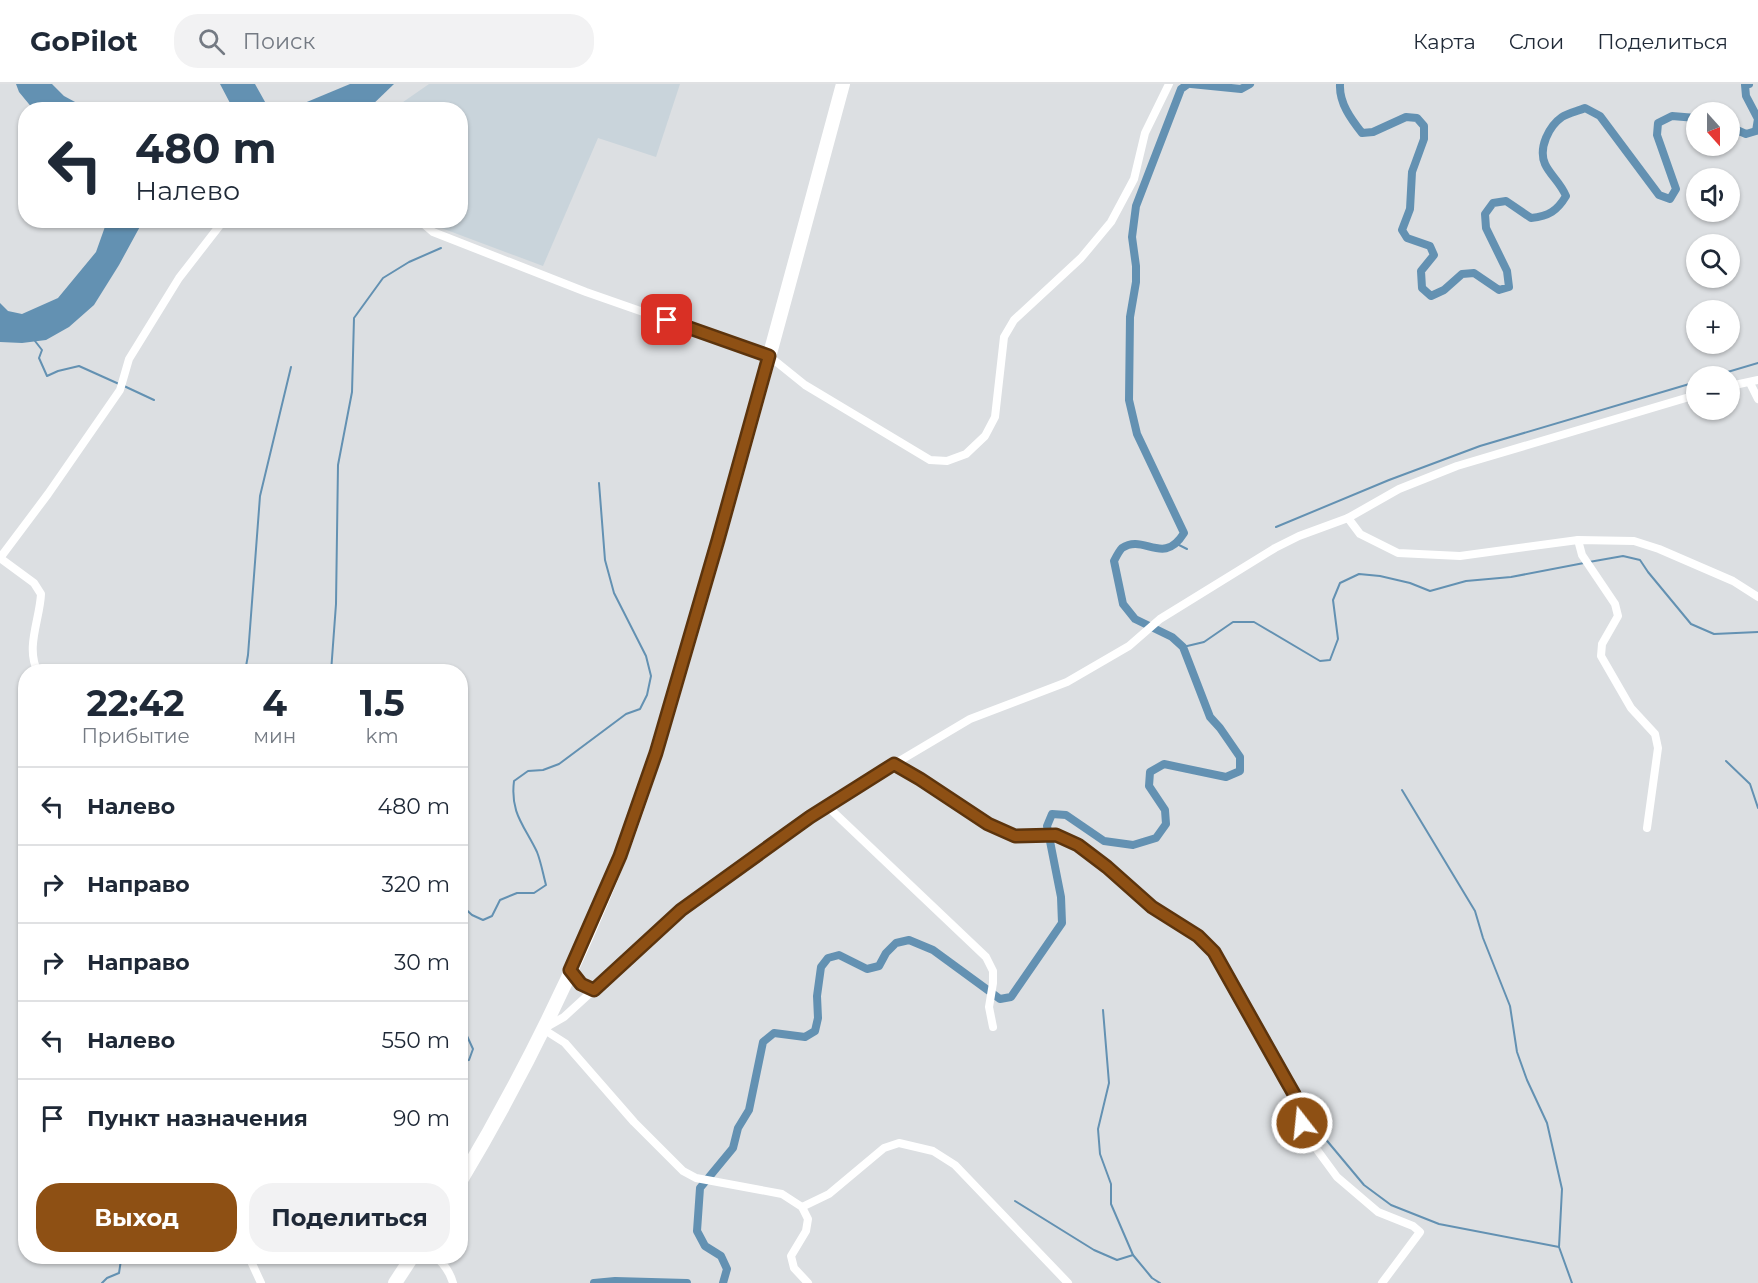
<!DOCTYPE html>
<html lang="ru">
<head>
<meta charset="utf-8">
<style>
	:root { --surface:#fff; --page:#f2f2f3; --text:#1f2937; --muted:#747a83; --line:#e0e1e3; --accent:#8e5014 }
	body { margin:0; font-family:Montserrat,sans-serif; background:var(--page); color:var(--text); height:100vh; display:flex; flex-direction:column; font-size:22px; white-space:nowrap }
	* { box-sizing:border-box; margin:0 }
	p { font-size:20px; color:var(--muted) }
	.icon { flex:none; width:33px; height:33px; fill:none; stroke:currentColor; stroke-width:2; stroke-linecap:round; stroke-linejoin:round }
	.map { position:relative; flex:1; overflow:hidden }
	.panel { position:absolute; left:18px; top:580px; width:450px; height:600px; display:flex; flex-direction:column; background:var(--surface); border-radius:24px; box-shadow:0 2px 4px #0004 }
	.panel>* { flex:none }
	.top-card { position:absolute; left:18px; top:18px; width:450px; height:126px; border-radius:24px; box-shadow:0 2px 4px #0004; background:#fff; color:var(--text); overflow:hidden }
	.needle { width:39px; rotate:159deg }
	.buttons { position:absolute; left:1686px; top:18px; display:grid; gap:12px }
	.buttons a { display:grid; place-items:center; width:54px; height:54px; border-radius:50%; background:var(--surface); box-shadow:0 2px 4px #0004; font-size:30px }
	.pin { position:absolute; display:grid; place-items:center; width:51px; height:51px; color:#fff; margin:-26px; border-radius:12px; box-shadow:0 3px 9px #0006 }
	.me { position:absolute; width:66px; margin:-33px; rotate:344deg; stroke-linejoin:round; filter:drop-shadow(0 0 4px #0008) }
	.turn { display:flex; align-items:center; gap:21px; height:126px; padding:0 18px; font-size:27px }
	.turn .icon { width:78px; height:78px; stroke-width:2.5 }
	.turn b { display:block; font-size:42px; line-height:51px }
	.eta { display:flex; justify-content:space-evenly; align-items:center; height:102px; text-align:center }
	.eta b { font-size:36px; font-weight:700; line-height:42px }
	.button { display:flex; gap:12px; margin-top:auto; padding:12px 18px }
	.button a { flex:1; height:69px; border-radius:24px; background:var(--accent); color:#fff; font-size:24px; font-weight:700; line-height:69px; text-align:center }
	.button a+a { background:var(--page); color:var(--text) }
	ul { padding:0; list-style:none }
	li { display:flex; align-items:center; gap:18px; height:78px; padding:0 18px; border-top:2px solid var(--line) }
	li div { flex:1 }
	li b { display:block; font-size:22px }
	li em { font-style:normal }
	header { display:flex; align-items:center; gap:36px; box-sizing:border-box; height:84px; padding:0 30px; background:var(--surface); border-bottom:2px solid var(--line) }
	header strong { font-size:28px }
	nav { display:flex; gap:33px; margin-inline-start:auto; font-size:21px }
	.search { width:420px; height:54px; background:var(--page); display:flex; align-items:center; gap:15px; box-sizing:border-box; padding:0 21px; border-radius:24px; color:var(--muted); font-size:22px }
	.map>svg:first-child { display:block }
</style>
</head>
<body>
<header>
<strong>GoPilot</strong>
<div class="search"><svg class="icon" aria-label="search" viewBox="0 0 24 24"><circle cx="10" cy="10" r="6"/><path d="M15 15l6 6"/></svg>Поиск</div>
<nav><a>Карта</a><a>Слои</a><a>Поделиться</a></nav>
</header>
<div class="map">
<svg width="1758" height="1199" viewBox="0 0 1758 1199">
	<rect width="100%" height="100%" fill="#dcdfe2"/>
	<polygon fill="#c9d4db" points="429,0 680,0 656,73 598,54 543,182 436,142 433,137 460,136 460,26 393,25"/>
	<g fill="#6391b2">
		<polygon points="16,0 52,0 64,12 88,25 33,25 19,8"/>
		<polygon points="220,0 255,0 269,25 229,25 230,19"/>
		<polygon points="350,0 394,0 368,25 290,25"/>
		<polygon points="107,137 143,137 119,181 94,221 69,243 46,256 22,259 0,258 0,219 8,227 22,230 58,214 96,168"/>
	</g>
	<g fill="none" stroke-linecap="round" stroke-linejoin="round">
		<g stroke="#6391b2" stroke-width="2">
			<polyline points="35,257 42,266 39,274 47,292 58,287 79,282 119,300"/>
			<polyline points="1714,292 1758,279"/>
			<polyline points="124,302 154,316"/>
			<polyline points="1276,443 1389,396 1480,362 1696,298"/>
			<polyline points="1177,460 1187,465"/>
			<polyline points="1589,478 1623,472 1640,476 1648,488 1691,540 1714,550 1758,548"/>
			<polyline points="1183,563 1204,558 1233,538 1254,538 1320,577 1330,576 1338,555 1333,516 1340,499 1359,490 1380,492 1410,499 1430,507 1466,497 1511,493 1584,479"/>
			<polyline points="245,588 248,571 260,412 291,283"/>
			<polyline points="331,588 336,520 338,381 352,308 354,234 383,194 409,178 441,164"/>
			<polyline points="1726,677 1750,700 1758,724"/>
			<polyline points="1402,706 1475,827 1483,854 1510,922 1517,968 1527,996 1547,1039 1562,1105 1559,1163 1572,1199"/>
			<path d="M 460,820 L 472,831 L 483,836 L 492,832 L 500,816 L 517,809 L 534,809 L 546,801 C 543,790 541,778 537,768 C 524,741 510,729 514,697 L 528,687 L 543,686 L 559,680 L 626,630 L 640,625 L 647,611 L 651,592 L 646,572 L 614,509 L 605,476 L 599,399"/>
			<polyline points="1103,926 1109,999 1098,1045 1100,1070 1111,1100 1111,1120 1133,1171 1152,1194 1160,1199"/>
			<polyline points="460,948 467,952 473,965 469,976 460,977"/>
			<polyline points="1318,1046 1364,1101 1391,1121 1439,1140 1559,1163"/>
			<polyline points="1015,1117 1094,1166 1117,1176 1133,1171"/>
			<polyline points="102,1199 107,1194 119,1189 121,1176 119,1173"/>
		</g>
		<g stroke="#6391b2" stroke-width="8">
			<polyline points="1191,0 1241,5 1250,0"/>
			<path d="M 1340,0 C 1339,19 1351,35 1362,49 L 1373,48 L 1406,33 L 1417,34 L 1424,42 L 1424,55 L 1412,88 L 1410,125 L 1402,146 L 1407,154 L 1430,162 L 1434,171 L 1421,187 L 1422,204 L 1431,212 L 1444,206 L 1462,190 L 1474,189 L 1499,206 L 1509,203 L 1507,187 L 1486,144 L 1485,130 L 1493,119 L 1506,117 L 1531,134 C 1549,132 1557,127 1566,112 C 1560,98 1550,91 1545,80 C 1538,64 1549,42 1562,33 C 1568,29 1578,27 1585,24 L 1600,32 L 1659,111 L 1670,115 L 1676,105 L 1657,51 L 1658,39 L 1672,32 L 1696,34"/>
			<polyline points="1730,43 1746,50 1756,47 1758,35 1746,12 1745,1 1749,0"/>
			<polyline points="594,1199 615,1197 687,1199"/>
			<path d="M 723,1199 L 727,1185 L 721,1172 L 705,1162 L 697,1147 L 700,1104 L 733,1064 L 738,1044 L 749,1026 L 763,958 L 774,949 L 805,953 L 815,947 L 818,934 L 817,912 L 821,883 L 828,874 L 839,871 L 867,885 L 879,882 L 886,869 L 896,859 L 909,856 L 933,866 L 1000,915 L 1011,913 L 1062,839 L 1061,813 L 1047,742 L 1052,730 L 1066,731 L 1104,757 L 1133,761 L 1156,754 L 1166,740 L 1165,726 L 1149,702 L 1150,688 L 1164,680 L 1226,693 L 1240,687 L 1240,673 L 1220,644 L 1210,633 L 1183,563 L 1172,553 L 1135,535 L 1123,520 L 1114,477 C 1116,473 1119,467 1122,464 C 1144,449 1163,483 1184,449 L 1137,350 L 1129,316 L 1130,233 L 1136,198 L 1136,182 L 1132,153 L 1136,122 L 1181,5 L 1188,0"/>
		</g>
		<g stroke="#fff" stroke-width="8">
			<polyline points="419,136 433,148 586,208 769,272 805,301 930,376 947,377 966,370 985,352 995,333 1004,253 1014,236 1081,174 1111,138 1134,95 1145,49 1169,0"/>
			<polyline points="1750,299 1758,315"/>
			<polyline points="1730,302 1758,296"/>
			<polyline points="1348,434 1360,450 1398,469 1460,472 1578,456 1634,457 1659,465 1733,497 1758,513"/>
			<polyline points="1578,456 1582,471 1615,520 1618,532 1602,560 1601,572 1631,624 1655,650 1658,664 1647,744"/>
			<path d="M 38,588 C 25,564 40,535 41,510 L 34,499 L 0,474 L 48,410 L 120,306 L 129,275 L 179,194 L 224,136"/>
			<polyline points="894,680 920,695 988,740 1015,752 1056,751 1078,761 1107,783 1151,823 1198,852 1214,868 1294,1010 1302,1039 1315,1063 1337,1093 1378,1128 1413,1142 1420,1148 1382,1199"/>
			<polyline points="827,722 986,873 993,887 993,899 989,923 993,943"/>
			<polyline points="570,887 581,900 594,906"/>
			<polyline points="802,1123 829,1110 884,1064 899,1059 933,1067 955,1081 1068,1199"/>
			<polyline points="249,1173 261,1199"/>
			<path d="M 436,1173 C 444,1180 450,1188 453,1199"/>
			<polyline points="808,1199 794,1184 791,1172 806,1147 808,1135 802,1123 782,1110 696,1094 683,1087 634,1038 565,959 543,945 564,933 681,826 810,733 864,698 970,635 1067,598 1129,562 1160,535 1275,464 1299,452 1348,434 1399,405 1457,382 1696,311"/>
		</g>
		<g stroke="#fff" stroke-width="14">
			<path d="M 460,1098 C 522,994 576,884 620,772 C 653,686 677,597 703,509 C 752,340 797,170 843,0"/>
			<polyline points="395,1199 412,1173"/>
		</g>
	</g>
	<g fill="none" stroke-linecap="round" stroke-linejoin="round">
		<g stroke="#5c340d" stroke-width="15">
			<polyline id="route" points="667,236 769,272 718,456 656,669 620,772 570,886 581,900 594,906 681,826 810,733 894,680 920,695 988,740 1015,752 1056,751 1078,761 1107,783 1152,823 1198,852 1214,868 1286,996 1294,1010 1302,1039"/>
		</g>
		<use href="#route" stroke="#8e5014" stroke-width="10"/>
	</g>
</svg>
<div class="buttons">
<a><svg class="needle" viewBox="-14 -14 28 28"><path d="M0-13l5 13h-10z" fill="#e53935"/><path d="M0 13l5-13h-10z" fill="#747a83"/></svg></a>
<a><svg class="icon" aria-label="sound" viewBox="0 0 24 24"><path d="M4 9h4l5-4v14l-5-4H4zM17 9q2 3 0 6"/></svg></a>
<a><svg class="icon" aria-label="search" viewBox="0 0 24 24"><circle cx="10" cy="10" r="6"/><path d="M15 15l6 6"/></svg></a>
<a>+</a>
<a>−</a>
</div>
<div class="pin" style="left:667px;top:236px;background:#d93025"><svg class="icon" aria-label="arrive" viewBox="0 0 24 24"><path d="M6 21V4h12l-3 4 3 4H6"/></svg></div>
<svg class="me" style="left:1302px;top:1039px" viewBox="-20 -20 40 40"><circle r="17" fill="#8e5014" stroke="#fff" stroke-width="3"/><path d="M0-11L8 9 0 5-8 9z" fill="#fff"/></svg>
<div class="top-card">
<div class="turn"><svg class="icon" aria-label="left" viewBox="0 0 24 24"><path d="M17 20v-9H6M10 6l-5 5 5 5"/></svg><div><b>480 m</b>Налево</div></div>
</div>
<section class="panel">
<div class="eta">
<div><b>22:42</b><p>Прибытие</p></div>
<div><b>4</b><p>мин</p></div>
<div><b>1.5</b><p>km</p></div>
</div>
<ul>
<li><svg class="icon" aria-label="left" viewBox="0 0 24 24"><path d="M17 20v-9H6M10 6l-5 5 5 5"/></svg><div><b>Налево</b></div><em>480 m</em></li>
<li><svg class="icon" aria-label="right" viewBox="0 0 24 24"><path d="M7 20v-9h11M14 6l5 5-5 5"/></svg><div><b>Направо</b></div><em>320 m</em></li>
<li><svg class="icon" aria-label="right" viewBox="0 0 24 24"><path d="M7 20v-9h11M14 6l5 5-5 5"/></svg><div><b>Направо</b></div><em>30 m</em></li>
<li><svg class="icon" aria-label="left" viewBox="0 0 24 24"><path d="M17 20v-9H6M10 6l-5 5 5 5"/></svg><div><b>Налево</b></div><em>550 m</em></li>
<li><svg class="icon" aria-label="arrive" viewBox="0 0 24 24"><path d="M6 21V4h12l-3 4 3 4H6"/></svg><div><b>Пункт назначения</b></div><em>90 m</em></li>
</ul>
<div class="button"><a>Выход</a><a>Поделиться</a></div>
</section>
</div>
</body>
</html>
